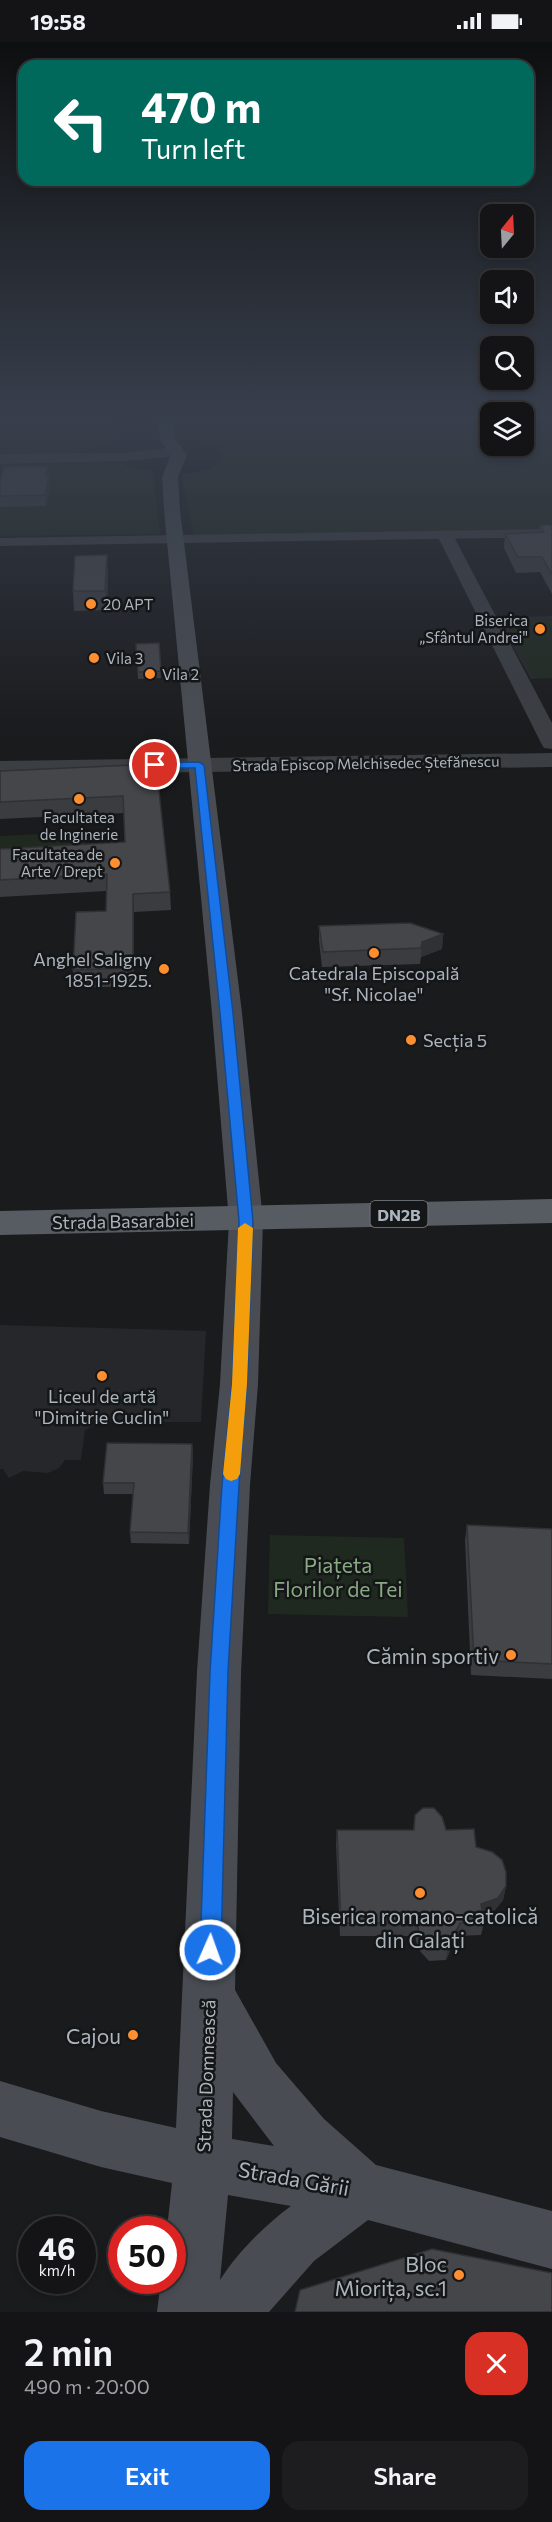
<!DOCTYPE html>
<html lang="en">
<head>
<meta charset="utf-8">
<style>
	:root { --surface:#141416; --page:#1d1d1f; --text:#f1f3f6; --muted:#9d9ea1; --line:#333335; --accent:#1a73e8 }
	body { margin:0; font-family:Commissioner,sans-serif; background:var(--page); color:var(--text); height:100vh; display:flex; flex-direction:column; font-size:22px; white-space:nowrap }
	* { box-sizing:border-box; margin:0 }
	p { font-size:20px; color:var(--muted) }
	.icon { flex:none; width:33px; height:33px; fill:none; stroke:currentColor; stroke-width:2; stroke-linecap:round; stroke-linejoin:round }
	.map { position:relative; height:2270px; overflow:hidden }
	.side { display:flex; flex-direction:column; background:var(--surface); flex:1 }
	.side>* { flex:none }
	.hud { position:absolute; left:18px; top:18px; width:516px; height:126px; border-radius:18px; box-shadow:0 3px 9px #0003,0 0 0 2px var(--line); background:#00695c; color:#fff; overflow:hidden }
	.needle { width:39px; rotate:18deg }
	.fabs { position:absolute; left:480px; top:162px; display:grid; gap:12px }
	.fabs a { display:grid; place-items:center; width:54px; height:54px; border-radius:12px; background:var(--surface); box-shadow:0 3px 9px #0003,0 0 0 2px var(--line); font-size:30px }
	.speed { position:absolute; left:18px; top:2174px; display:flex; gap:12px; font-size:30px; font-weight:700; text-align:center }
	.speed>* { display:grid; place-content:center; width:78px; height:78px; border-radius:50%; background:var(--surface); box-shadow:0 3px 9px #0003,0 0 0 2px var(--line); line-height:1 }
	.speed small { font-size:15px; font-weight:400 }
	.speed .limit { border:9px solid #d22; background:#fff; color:#111 }
	.pin { position:absolute; display:grid; place-items:center; width:51px; height:51px; color:#fff; margin:-26px; border:3px solid #fff; border-radius:50%; box-shadow:0 2px 6px #0007 }
	.me { position:absolute; width:66px; margin:-33px; rotate:2deg; stroke-linejoin:round; filter:drop-shadow(0 0 4px #0008) }
	.turn { display:flex; align-items:center; gap:21px; height:126px; padding:0 24px; font-size:27px }
	.turn .icon { width:78px; height:78px; stroke-width:2.5 }
	.turn b { display:block; font-size:42px; line-height:51px }
	.round { display:grid; place-items:center; flex:none; width:63px; height:63px; border-radius:18px; background:var(--page) }
	.summary { display:flex; align-items:center; justify-content:space-between; height:102px; padding:0 24px }
	h1 { font-size:36px; font-weight:600; line-height:45px }
	.primary-button { display:flex; gap:12px; margin-top:auto; padding:12px 24px }
	.primary-button a { flex:1; height:69px; border-radius:18px; background:var(--accent); color:#fff; font-size:24px; font-weight:600; line-height:69px; text-align:center }
	.primary-button a+a { background:var(--page); color:var(--text) }
	.status { display:flex; justify-content:space-between; align-items:center; height:42px; padding:0 30px; background:var(--surface); direction:ltr }
	.status svg { height:16px; fill:currentColor }
	.map>svg:first-child { display:block }
</style>
</head>
<body>
<div class="status"><b>19:58</b><svg viewBox="0 0 49 12"><path d="M0 12V9h3v3zM5 12V6h3v6zM10 12V3h3v9zM15 12V0h3v12zM26 1h20v11H26zM47 4h2v5h-2z"/></svg></div>
<div class="map">
<svg width="552" height="2270" viewBox="0 0 552 2270">
	<rect width="100%" height="100%" fill="#1a1b1d"/>
	<g fill="#26272a">
		<polygon points="552,574 552,636 531,637 497,576"/>
		<polygon points="0,1283 206,1289 201,1380 102,1380 85,1388 81,1418 65,1418 59,1426 48,1431 23,1429 9,1436 3,1427 0,1427"/>
	</g>
	<g fill="#202920">
		<path d="M 0,375 L 115,375 L 114,398 C 81,417 37,411 0,411 Z"/>
		<polygon points="174,375 490,375 490,404 524,404 524,375 552,375 552,490 194,494 181,433 210,427 222,419 219,404 205,399 179,397"/>
		<polygon points="120,421 133,426 153,429 160,492 0,494 0,422"/>
		<polygon points="552,577 552,635 534,636 505,579"/>
		<polygon points="86,790 85,809 0,813 0,794"/>
		<polygon points="270,1493 404,1496 408,1575 268,1572"/>
	</g>
	<g fill="none" stroke-linecap="round" stroke-linejoin="round">
		<polygon fill="#3b3e43" fill-rule="evenodd" points="552,487 552,495 0,504 0,496"/>
		<g fill="#3b3e43" fill-rule="evenodd">
			<polygon points="167,406 178,406 185,410 178,414 125,419 0,422 0,412 125,411"/>
			<polygon points="445,488 453,493 552,681 552,707 544,706 541,701 437,493"/>
			<polygon points="552,711 552,725 0,733 0,719"/>
		</g>
		<path fill="#494d53" fill-rule="evenodd" d="M 158,375 L 172,375 L 176,398 L 187,413 L 178,435 L 180,468 L 242,971 L 263,1179 L 258,1342 L 250,1443 L 241,1630 L 235,1948 L 276,2021 L 324,2077 L 376,2123 L 552,2169 L 552,2227 L 368,2178 L 314,2219 L 269,2270 L 157,2270 L 161,2238 L 172,2238 L 172,2187 L 167,2187 L 172,2141 L 101,2125 L 0,2095 L 0,2039 L 101,2069 L 176,2086 L 197,1630 L 210,1443 L 220,1342 L 229,1179 L 212,971 L 164,468 L 162,435 L 171,413 L 160,398 ZM 233,2050 L 274,2104 L 232,2097 ZM 228,2153 L 291,2164 C 264,2184 238,2210 220,2238 Z"/>
		<polygon fill="#575c62" fill-rule="evenodd" points="552,1157 552,1181 0,1193 0,1169"/>
	</g>
	<g fill="#3a3c40">
		<polygon points="48,424 50,445 46,464 0,465 0,438"/>
		<polygon points="540,483 552,483 552,552 540,530 516,531 504,506 505,492 539,491"/>
		<polygon points="108,532 107,568 74,569 73,549"/>
		<polygon points="159,601 161,636 138,637 136,602"/>
		<polygon points="156,722 170,850 171,868 134,870 134,944 75,946 73,928 106,869 106,849 0,855 0,807 125,800 124,771 0,777 0,729"/>
		<polygon points="319,884 443,892 442,907 421,915 420,922 322,925 319,899"/>
		<polygon points="192,1402 193,1413 189,1502 131,1501 130,1490 133,1452 104,1452 103,1441"/>
		<polygon points="467,1483 552,1487 552,1637 471,1633 465,1498"/>
		<polygon points="415,1773 446,1788 476,1805 506,1844 503,1858 494,1869 483,1873 484,1881 481,1893 457,1894 446,1918 429,1919 418,1907 415,1894 340,1894 336,1802 337,1788 413,1788"/>
	</g>
	<g fill="#303134">
		<polygon points="48,424 50,445 46,464 45,453 46,433"/>
		<polygon points="107,513 108,532 107,568 105,549"/>
		<polygon points="133,852 134,870 134,944 133,926"/>
		<polygon points="443,892 442,907 421,915 422,900"/>
		<polygon points="192,1402 193,1413 189,1502 188,1491"/>
		<polygon points="506,1844 503,1858 494,1869 478,1875 481,1862"/>
		<polygon points="460,1881 457,1894 446,1918 448,1905"/>
	</g>
	<g fill="#44464a" stroke="#303134" stroke-width="1.5">
		<polygon points="48,424 46,433 49,433 45,453 0,454 0,438 4,425"/>
		<polygon points="540,483 552,483 552,533 542,515 518,515 505,492 544,490"/>
		<polygon points="107,513 105,549 73,549 75,514"/>
		<polygon points="159,601 161,629 138,630 136,602"/>
		<polygon points="156,722 170,850 133,852 133,926 73,928 76,870 106,869 107,832 0,838 0,807 125,800 123,754 0,760 0,729"/>
		<polygon points="410,881 443,892 422,900 421,906 323,910 319,884"/>
		<polygon points="107,1401 192,1402 188,1491 130,1490 134,1441 103,1441"/>
		<polygon points="467,1483 552,1487 552,1622 474,1618"/>
		<polygon points="423,1766 434,1766 442,1775 446,1788 474,1787 476,1805 492,1810 502,1818 506,1830 506,1844 498,1856 481,1862 484,1881 460,1881 448,1905 431,1906 420,1895 417,1881 341,1881 337,1788 414,1788 415,1773"/>
		<polygon points="432,2207 552,2231 552,2270 295,2270 300,2248"/>
	</g>
	<linearGradient id="sky" x2="0" y2="1"><stop stop-color="#0e0f10"/><stop offset="0.54" stop-color="#383f4c"/><stop offset="1" stop-color="#383f4c" stop-opacity="0"/></linearGradient>
	<rect width="552" height="692" fill="url(#sky)"/>
	<polygon fill="#1a73e8" stroke="#114b97" stroke-width="1.5" points="199,720 204,723 233,971 253,1179 247,1342 239,1443 228,1630 221,1908 218,1916 210,1919 203,1916 200,1908 210,1630 222,1443 232,1342 239,1179 220,971 195,726 155,726 150,723 155,721"/>
	<polygon fill="#f59e0b" points="245,1181 253,1186 247,1342 240,1432 237,1437 231,1439 226,1437 223,1432 232,1342 238,1186"/>
	<g fill="#ff8e31" stroke="#151618" stroke-width="2">
		<circle cx="91" cy="562" r="6"/>
		<circle cx="540" cy="587" r="6"/>
		<circle cx="94" cy="616" r="6"/>
		<circle cx="150" cy="632" r="6"/>
		<circle cx="79" cy="757" r="6"/>
		<circle cx="115" cy="821" r="6"/>
		<circle cx="374" cy="911" r="6"/>
		<circle cx="164" cy="927" r="6"/>
		<circle cx="411" cy="998" r="6"/>
		<circle cx="102" cy="1334" r="6"/>
		<circle cx="511" cy="1613" r="6"/>
		<circle cx="420" cy="1851" r="6"/>
		<circle cx="133" cy="1993" r="6"/>
		<circle cx="459" cy="2233" r="6"/>
	</g>
	<g text-anchor="middle" dominant-baseline="central" stroke-width="5" stroke-linejoin="round" paint-order="stroke">
		<g font-size="15" fill="#acb5be" stroke="#151618" text-anchor="start">
			<text x="103" y="562">20 APT</text>
			<text x="528" y="578" text-anchor="end">Biserica<tspan x="528" dy="17">„Sfântul Andrei"</tspan></text>
			<text x="106" y="616">Vila 3</text>
			<text x="162" y="632">Vila 2</text>
			<text x="79" y="775" text-anchor="middle">Facultatea<tspan x="79" dy="17">de Inginerie</tspan></text>
			<text x="103" y="812" text-anchor="end">Facultatea de<tspan x="103" dy="17">Arte / Drept</tspan></text>
		</g>
		<g font-size="15" fill="#acb5be" stroke="#151618">
			<text transform="translate(366 721) rotate(-1)">Strada Episcop Melchisedec Ștefănescu</text>
		</g>
		<rect fill="#151618" stroke="#7f858c" stroke-width="1.5" x="370.5" y="1159" width="57" height="26" rx="4.5"/>
		<g font-size="16" font-weight="bold" fill="#acb5be">
			<text x="399" y="1172">DN2B</text>
		</g>
		<g font-size="18" fill="#acb5be" stroke="#151618">
			<text x="152" y="917" text-anchor="end">Anghel Saligny<tspan x="152" dy="21">1851-1925.</tspan></text>
			<text x="374" y="931">Catedrala Episcopală<tspan x="374" dy="21">"Sf. Nicolae"</tspan></text>
			<text x="423" y="998" text-anchor="start">Secția 5</text>
			<text x="102" y="1354">Liceul de artă<tspan x="102" dy="21">"Dimitrie Cuclin"</tspan></text>
		</g>
		<g font-size="18" fill="#acb5be" stroke="#151618">
			<text transform="translate(123 1179) rotate(-1)">Strada Basarabiei</text>
			<text transform="translate(206 2034) rotate(-88)">Strada Domnească</text>
		</g>
		<g font-size="21" fill="#88aa82" stroke="#151618">
			<text x="338" y="1522">Piațeta<tspan x="338" dy="24">Florilor de Tei</tspan></text>
		</g>
		<g font-size="21" fill="#acb5be" stroke="#151618" text-anchor="end">
			<text x="499" y="1613">Cămin sportiv</text>
			<text x="420" y="1873" text-anchor="middle">Biserica romano-catolică<tspan x="420" dy="24">din Galați</tspan></text>
			<text x="121" y="1993">Cajou</text>
			<text x="447" y="2221">Bloc<tspan x="447" dy="24">Miorița, sc.1</tspan></text>
		</g>
		<g font-size="21" fill="#acb5be" stroke="#151618">
			<text transform="translate(294 2136) rotate(10)">Strada Gării</text>
		</g>
	</g>
</svg>
<div class="fabs">
<a><svg class="needle" viewBox="-14 -14 28 28"><path d="M0-13l5 13h-10z" fill="#e53935"/><path d="M0 13l5-13h-10z" fill="#9d9ea1"/></svg></a>
<a><svg class="icon" aria-label="sound" viewBox="0 0 24 24"><path d="M4 9h4l5-4v14l-5-4H4zM17 9q2 3 0 6"/></svg></a>
<a><svg class="icon" aria-label="search" viewBox="0 0 24 24"><circle cx="10" cy="10" r="6"/><path d="M15 15l6 6"/></svg></a>
<a><svg class="icon" aria-label="layers" viewBox="0 0 24 24"><path d="M12 4l9 5-9 5-9-5zM3 14l9 5 9-5"/></svg></a>
</div>
<div class="speed"><div>46<small>km/h</small></div><div class="limit">50</div></div>
<div class="pin" style="left:155px;top:723px;background:#d93025"><svg class="icon" aria-label="arrive" viewBox="0 0 24 24"><path d="M6 21V4h12l-3 4 3 4H6"/></svg></div>
<svg class="me" style="left:210px;top:1908px" viewBox="-20 -20 40 40"><circle r="17" fill="#1a73e8" stroke="#fff" stroke-width="3"/><path d="M0-11L8 9 0 5-8 9z" fill="#fff"/></svg>
<div class="hud">
<div class="turn"><svg class="icon" aria-label="left" viewBox="0 0 24 24"><path d="M17 20v-9H6M10 6l-5 5 5 5"/></svg><div><b>470 m</b>Turn left</div></div>
</div>
</div>
<section class="side">
<div class="summary"><div><h1>2 min</h1><p>490 m · 20:00</p></div><a class="round" style="background:#d93025;color:#fff"><svg class="icon" aria-label="close" viewBox="0 0 24 24"><path d="M6 6l12 12M18 6L6 18"/></svg></a></div>
<div class="primary-button"><a>Exit</a><a>Share</a></div>
</section>
</body>
</html>
